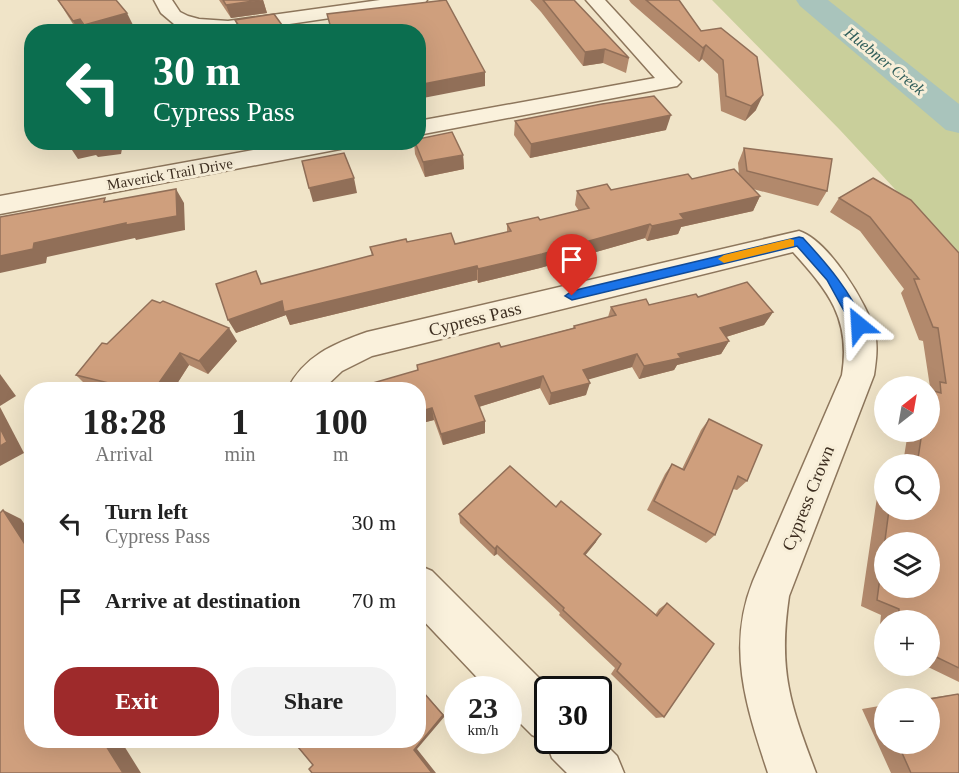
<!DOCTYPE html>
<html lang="en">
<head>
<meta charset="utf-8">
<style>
	:root { --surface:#fff; --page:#f2f2f2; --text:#222; --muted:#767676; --accent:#9e2a2b }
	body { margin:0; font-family:Georgia,serif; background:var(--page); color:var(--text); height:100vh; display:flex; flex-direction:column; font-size:22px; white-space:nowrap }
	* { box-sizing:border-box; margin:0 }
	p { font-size:20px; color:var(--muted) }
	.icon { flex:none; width:33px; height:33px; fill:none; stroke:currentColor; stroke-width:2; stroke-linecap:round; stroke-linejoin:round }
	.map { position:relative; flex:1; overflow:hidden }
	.side { position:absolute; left:24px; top:382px; width:402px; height:366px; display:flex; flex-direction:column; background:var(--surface); border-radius:24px; box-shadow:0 6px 24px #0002 }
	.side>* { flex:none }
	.guide { position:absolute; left:24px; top:24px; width:402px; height:126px; border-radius:24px; box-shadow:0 6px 24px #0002; background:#0b6e4f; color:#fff; overflow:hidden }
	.needle { width:39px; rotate:31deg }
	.fabs { position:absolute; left:874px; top:376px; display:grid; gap:12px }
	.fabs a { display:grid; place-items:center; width:66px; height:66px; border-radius:50%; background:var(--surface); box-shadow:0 6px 24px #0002; font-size:30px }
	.speed { position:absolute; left:444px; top:676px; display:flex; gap:12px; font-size:30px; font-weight:700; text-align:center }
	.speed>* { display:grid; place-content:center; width:78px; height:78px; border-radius:50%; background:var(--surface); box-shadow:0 6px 24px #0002; line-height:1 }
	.speed small { font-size:15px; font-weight:400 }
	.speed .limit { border:3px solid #111; border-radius:9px; background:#fff; color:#111 }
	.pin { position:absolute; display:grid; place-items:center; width:51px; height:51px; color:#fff; margin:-62px -26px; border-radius:50% 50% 50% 0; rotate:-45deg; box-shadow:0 0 6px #0007 }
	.pin .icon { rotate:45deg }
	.me { position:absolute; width:66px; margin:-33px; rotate:333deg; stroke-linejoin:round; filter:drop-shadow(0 0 4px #0008) }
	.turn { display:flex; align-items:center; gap:21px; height:126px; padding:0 30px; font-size:27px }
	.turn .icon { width:78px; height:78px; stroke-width:2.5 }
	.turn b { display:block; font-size:42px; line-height:51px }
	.eta { display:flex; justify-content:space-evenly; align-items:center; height:102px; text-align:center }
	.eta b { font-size:36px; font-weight:800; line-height:42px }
	.action { display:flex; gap:12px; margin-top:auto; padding:12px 30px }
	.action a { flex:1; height:69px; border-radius:24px; background:var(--accent); color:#fff; font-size:24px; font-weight:800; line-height:69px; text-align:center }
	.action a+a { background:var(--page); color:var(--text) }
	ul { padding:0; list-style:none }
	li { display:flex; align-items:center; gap:18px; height:78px; padding:0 30px }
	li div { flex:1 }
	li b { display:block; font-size:22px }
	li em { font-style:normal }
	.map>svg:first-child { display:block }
</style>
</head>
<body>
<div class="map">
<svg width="959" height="773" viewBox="0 0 959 773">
	<rect width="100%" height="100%" fill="#f0e4c8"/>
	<polygon fill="#c9cf9b" points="712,0 959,0 959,258 840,130"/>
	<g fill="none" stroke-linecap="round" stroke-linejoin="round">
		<polygon fill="#a9c4bc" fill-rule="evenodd" points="796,0 828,0 959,104 959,133 946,130 800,6"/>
		<g stroke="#8d765c" stroke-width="3">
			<g id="street">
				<polygon points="154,0 172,0 180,12 188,16 199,19 228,21 380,0 427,0 424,4 418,5 236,32 205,32 174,24 161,13"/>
				<polygon points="586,0 605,0 677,78 681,82 677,86 418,135 418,121 655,78"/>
				<polygon points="298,142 351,142 348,147 340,149 0,214 0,196"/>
				<path d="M 799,231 C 828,240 868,304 875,333 C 878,347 876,361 874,375 L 789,596 C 778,671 790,704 816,773 L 768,773 C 747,709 726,648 753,581 L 842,375 C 851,319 829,292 793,252 L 372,356 L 342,371 L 322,390 L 287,390 C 304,356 333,344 367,332 Z"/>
				<polygon points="418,565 432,571 551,690 548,690 548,741 598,741 598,737 617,756 624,773 567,773 552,758 546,741 532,735 508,711 508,690 489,690 418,615"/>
			</g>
		</g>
		<use href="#street" fill="#faf1dc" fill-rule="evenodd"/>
	</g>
	<g fill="#b2896c">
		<polygon points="58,0 134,27 119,32 78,32 66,13"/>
		<polygon points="219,0 263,0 267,13 231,18"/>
		<polygon points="530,0 574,0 629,58 626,73 603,63 583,66 541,12"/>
		<polygon points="629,0 679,0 701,31 721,28 756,110 745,121 721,111 718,74 702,59 699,62 631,3"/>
		<polygon points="235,20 287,32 239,32"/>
		<polygon points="515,121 666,130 530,158 514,135"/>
		<polygon points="414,142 418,142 463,155 464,169 425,177 415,154"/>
		<polygon points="744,148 827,191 818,206 753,189 760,196 753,211 681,227 678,234 647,241 645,238 540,268 478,283 477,280 290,325 286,315 236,333 256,271 262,284 372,256 370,247 407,242 455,244 507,232 507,224 540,220 579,211 575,205 577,191 611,190 692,179 739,175 738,163"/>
		<polygon points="839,198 959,253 959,682 926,666 930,666 930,621 885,621 885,646 878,643 881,615 861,606 881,470 885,468 885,510 930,510 930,465 889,465 896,460 903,463 908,432 930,432 930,387 923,341 919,340 901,293 904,289 860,231 830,212"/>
		<polygon points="698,297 773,312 764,325 726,337 729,341 721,354 677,365 674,370 639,379 632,367 588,379 586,395 549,405 540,388 479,407 485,421 485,433 443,445 434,420 418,424 418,390 417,365 501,347 573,328 574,326 608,317 611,307 649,305"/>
		<polygon points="237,341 208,374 189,365 173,390 99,390 89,388 76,375 107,344"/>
		<polygon points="709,419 747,481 737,490 733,489 715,535 706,543 647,510 665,474 672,464 682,469 701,430"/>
		<polygon points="459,514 596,542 585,555 655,615 659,609 667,603 664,717 656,718 611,674 615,668 559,615 560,613 497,554 494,556 460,523"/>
		<polygon points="958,694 959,773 891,773 862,709 885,705 885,744 930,744 930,699 922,699"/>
	</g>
	<g fill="#916f58">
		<polygon points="263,0 267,13 231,18 226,5"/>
		<polygon points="127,13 134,27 119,32 87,32 84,25"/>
		<polygon points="80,19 86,32 79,32 73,21"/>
		<polygon points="706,45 702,59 699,62 703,48"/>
		<polygon points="605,49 603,63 583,66 585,52"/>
		<polygon points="485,72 485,86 418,99 418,85"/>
		<polygon points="763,95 756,110 745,121 751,106"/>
		<polygon points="671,115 666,130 530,158 531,144"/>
		<polygon points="76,142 148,142 122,149 121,154 98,157 96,155 78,159 68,144"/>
		<polygon points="463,155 464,169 425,177 423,162"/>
		<polygon points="354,178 357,193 313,202 309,188"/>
		<polygon points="176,189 184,203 185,230 136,240 135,238 47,257 46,263 0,273 0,256"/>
		<polygon points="760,196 753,211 681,227 678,234 647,241 652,226 680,214"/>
		<polygon points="650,224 645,238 540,268 478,283 478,269"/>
		<polygon points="477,266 477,280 290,325 286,315 236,333 228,320 282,301"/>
		<polygon points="773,312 764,325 713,341 720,328"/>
		<polygon points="229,328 237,341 208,374 199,361"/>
		<polygon points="729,341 721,354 677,365 674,370 639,379 644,366 678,354"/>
		<polygon points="180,353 189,365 173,390 154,390"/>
		<polygon points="637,354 632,367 580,382 583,370"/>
		<polygon points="0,374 16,396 0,406"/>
		<polygon points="543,376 540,388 475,408 475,396"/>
		<polygon points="590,383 586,395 549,405 551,393"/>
		<polygon points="0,407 24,453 0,466"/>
		<polygon points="432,408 434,420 418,424 418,412"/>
		<polygon points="485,421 485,433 443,445 441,434"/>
		<polygon points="3,510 21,519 32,535 32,555"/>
		<polygon points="601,534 596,542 580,562 584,554"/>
		<polygon points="497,546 497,554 494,556 495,549"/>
		<polygon points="424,693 445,716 417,749 436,773 432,773 414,750"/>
		<polygon points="103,741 121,741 141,773 123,773"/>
	</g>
	<g fill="#cf9f7d" stroke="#916f58" stroke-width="1.5" fill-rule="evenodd">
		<polygon points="58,0 116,0 127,13 84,25 80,19 73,21"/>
		<polygon points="223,0 260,0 226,5"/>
		<polygon points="446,0 485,72 418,85 418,32 332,32 327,14"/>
		<polygon points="543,0 574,0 629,58 605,49 585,52"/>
		<polygon points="646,0 679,0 701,31 721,28 757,57 763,95 751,106 726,96 723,60 706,45 703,48"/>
		<polygon points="274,14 287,32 243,32 235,20"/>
		<polygon points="654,96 671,115 531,144 515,121 602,104"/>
		<polygon points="452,132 463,155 423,162 415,142 418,142 418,139"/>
		<polygon points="744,148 832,159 827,191 747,171"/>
		<polygon points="344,153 354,178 309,188 302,161"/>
		<polygon points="734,169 760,196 680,214 684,219 652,226 650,224 542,254 478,269 477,266 284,312 282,301 228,320 216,284 256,271 261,284 373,255 370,247 406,239 407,242 451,233 455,244 511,231 507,224 538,217 540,220 589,208 577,191 607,184 611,190 688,174 692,179"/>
		<path d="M 873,178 L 911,200 L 959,253 L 959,668 L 930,654 L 930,621 L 898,621 L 899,609 L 877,600 L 889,510 L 930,510 L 930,465 L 917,465 L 922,432 L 930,432 L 930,390 L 941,393 L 940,382 L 946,383 L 938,328 L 933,327 L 914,279 L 919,279 L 870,217 L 839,198 ZM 885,543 L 930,543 L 930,588 L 885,588 Z"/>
		<polygon points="176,189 177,216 126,225 126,223 34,243 33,249 0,256 0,217 105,198 104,202"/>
		<polygon points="747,282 773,312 720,328 729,341 678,354 681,358 644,366 637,354 583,370 590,383 551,393 543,376 475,396 485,421 441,434 432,408 418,412 418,390 368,390 366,385 418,370 417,365 499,343 501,347 575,328 574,326 616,315 611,307 646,299 649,305 696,294 698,297"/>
		<polygon points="152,300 160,303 163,301 229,328 199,361 180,353 154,390 137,390 76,375 102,343 107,344"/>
		<polygon points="709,419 762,445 747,481 738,476 715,535 654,501 672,464 684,470"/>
		<polygon points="0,428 7,442 0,446"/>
		<polygon points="896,460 908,465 896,465"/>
		<polygon points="510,466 556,507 561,501 601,534 584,554 657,616 667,603 714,644 664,717 617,671 621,664 563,610 564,608 497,546 495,549 459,514"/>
		<polygon points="3,510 32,555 32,611 30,612 32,615 32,741 103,741 123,773 0,773 0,513"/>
		<polygon points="424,693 443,715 414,750 432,773 312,773 309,769 313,765 293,741 418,741 418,699"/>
		<polygon points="958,694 959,696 959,773 911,773 898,744 930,744 930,699"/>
		<polygon points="885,707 885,717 881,708"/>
	</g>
	<path fill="#1a73e8" stroke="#114b97" stroke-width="1.5" d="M 799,237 L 803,238 C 828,265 850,291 865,325 L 863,329 L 854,329 L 827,280 L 797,246 L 572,300 L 565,296 L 572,291 Z"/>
	<polygon fill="#f59e0b" points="790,239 794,240 794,246 724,263 718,259 724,255"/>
	<g text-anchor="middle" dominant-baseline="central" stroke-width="6" stroke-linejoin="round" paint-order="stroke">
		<g font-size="15" fill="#3d2e20" stroke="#f7eed8">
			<text transform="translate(170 174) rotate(-10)">Maverick Trail Drive</text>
		</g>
		<g font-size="16" font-style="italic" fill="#2f5d5a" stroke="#f7eed8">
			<text transform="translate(885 61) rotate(39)">Huebner Creek</text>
		</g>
		<g font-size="18" fill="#3d2e20" stroke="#f7eed8">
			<text transform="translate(475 319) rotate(-14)">Cypress Pass</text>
			<text transform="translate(808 498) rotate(-68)">Cypress Crown</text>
		</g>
	</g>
</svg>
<div class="fabs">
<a><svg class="needle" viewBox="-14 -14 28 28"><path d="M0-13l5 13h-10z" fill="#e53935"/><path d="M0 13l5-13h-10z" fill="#767676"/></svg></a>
<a><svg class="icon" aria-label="search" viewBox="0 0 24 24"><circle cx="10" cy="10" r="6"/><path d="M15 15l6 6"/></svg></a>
<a><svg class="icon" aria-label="layers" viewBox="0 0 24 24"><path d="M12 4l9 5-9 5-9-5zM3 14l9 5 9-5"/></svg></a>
<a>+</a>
<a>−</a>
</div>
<div class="speed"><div>23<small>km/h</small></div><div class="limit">30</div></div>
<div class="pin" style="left:572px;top:296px;background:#d93025"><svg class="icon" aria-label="arrive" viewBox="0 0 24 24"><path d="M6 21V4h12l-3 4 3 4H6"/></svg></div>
<svg class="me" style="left:859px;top:325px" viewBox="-20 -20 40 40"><path d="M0-17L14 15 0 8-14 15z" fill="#1a73e8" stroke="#fff" stroke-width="4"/></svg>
<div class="guide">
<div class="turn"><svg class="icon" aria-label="left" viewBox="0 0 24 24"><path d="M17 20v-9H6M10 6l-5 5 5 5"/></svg><div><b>30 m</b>Cypress Pass</div></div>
</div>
<section class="side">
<div class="eta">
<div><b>18:28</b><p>Arrival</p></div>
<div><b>1</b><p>min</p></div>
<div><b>100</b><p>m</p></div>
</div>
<ul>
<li><svg class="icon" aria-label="left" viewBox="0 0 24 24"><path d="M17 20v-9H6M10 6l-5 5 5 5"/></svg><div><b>Turn left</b><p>Cypress Pass</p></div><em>30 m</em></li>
<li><svg class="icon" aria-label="arrive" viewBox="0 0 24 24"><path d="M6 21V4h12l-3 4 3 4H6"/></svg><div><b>Arrive at destination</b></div><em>70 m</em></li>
</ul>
<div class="action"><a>Exit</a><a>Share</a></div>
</section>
</div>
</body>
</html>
